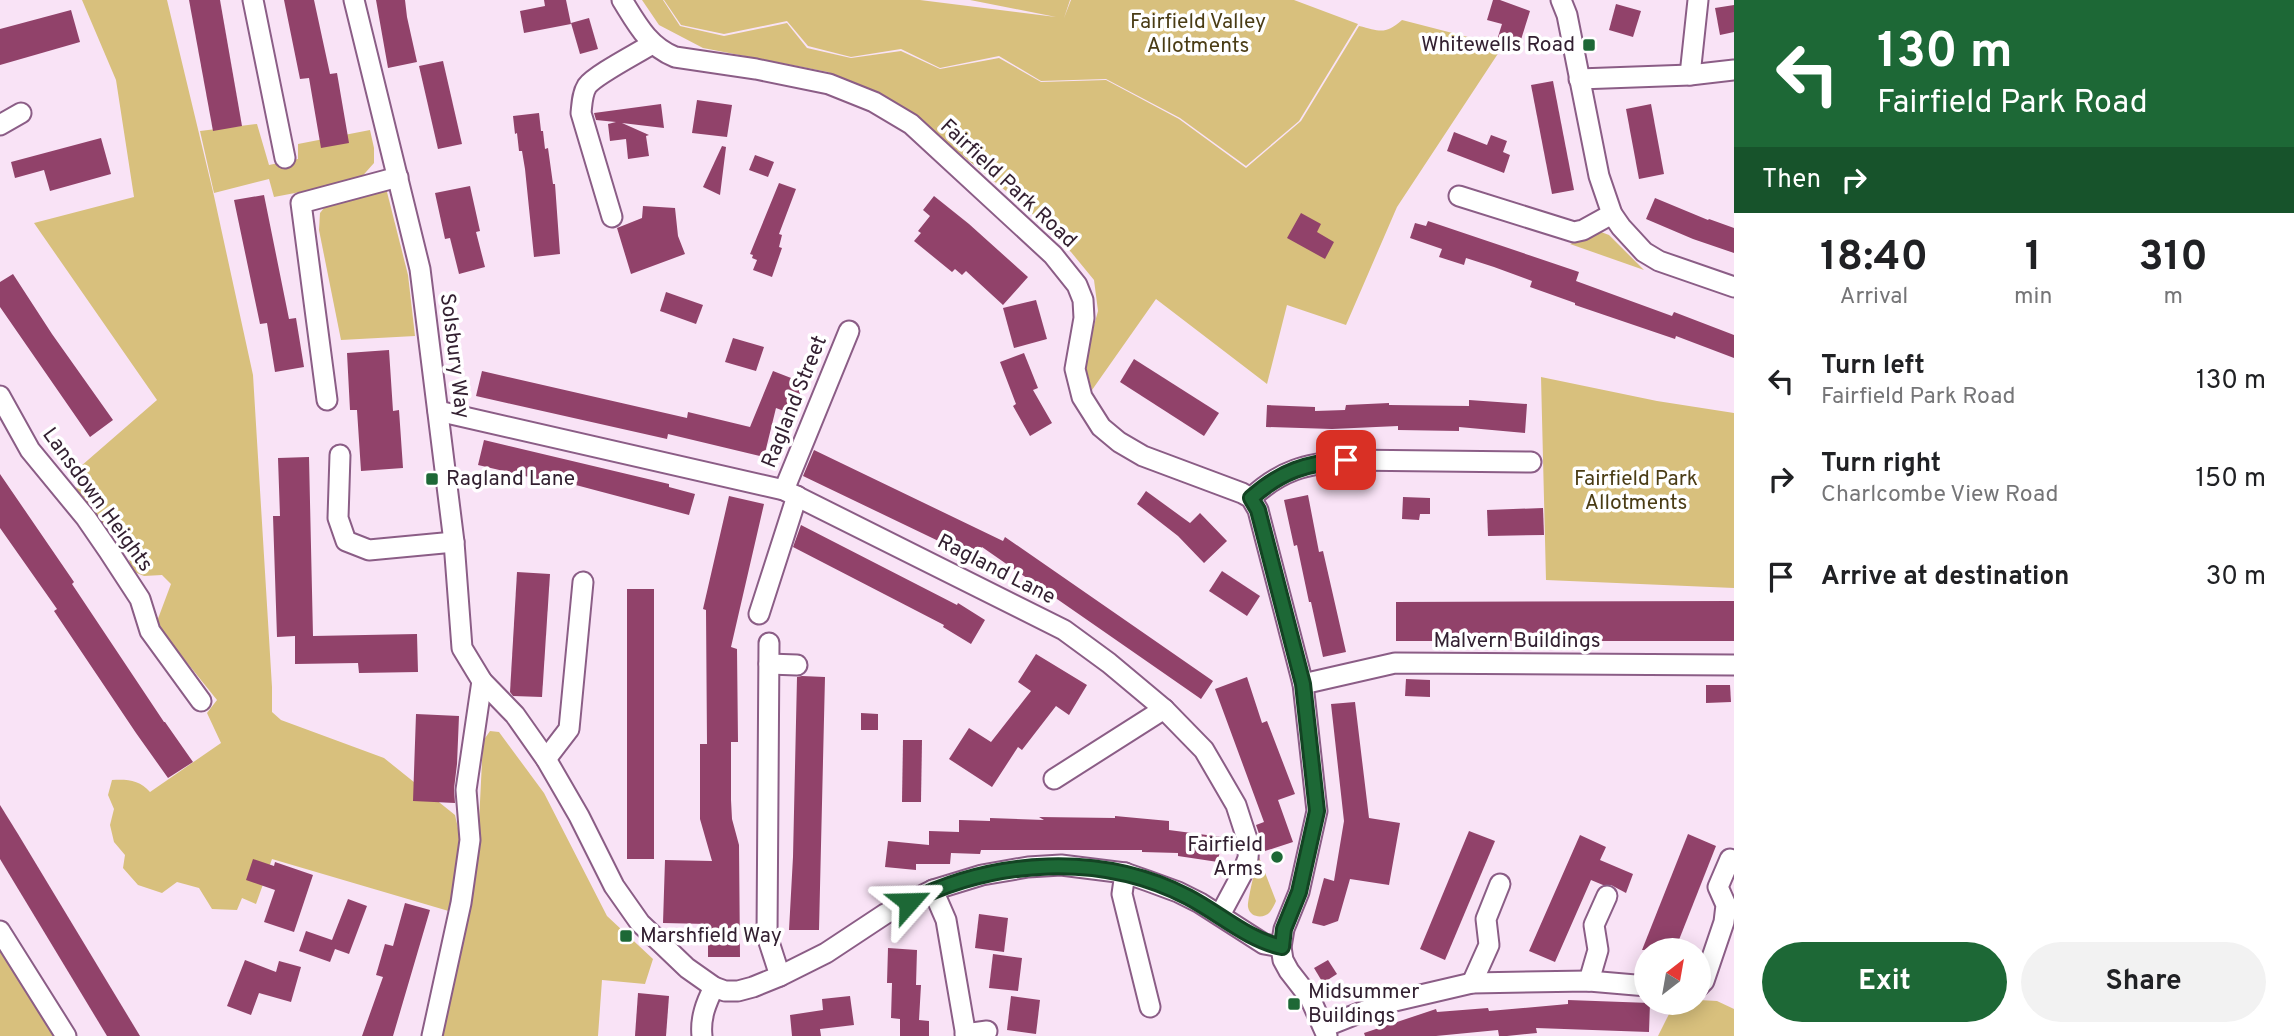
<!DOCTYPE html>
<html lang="en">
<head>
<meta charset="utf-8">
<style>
	:root { --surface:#fff; --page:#f2f2f2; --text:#202124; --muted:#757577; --accent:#1d6836 }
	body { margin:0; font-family:Overpass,sans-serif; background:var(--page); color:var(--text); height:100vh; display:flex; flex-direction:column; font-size:26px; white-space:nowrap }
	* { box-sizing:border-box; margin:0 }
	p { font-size:23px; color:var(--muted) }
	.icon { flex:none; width:38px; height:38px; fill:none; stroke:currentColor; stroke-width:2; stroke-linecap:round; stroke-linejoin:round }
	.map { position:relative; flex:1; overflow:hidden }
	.side { display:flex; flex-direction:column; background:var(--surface); width:560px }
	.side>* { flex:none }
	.guide { background:#1d6836; color:#fff; overflow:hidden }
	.needle { width:46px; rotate:31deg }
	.tools { position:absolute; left:1634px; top:938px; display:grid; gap:14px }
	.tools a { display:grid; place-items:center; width:77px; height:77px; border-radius:50%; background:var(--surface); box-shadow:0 4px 18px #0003; font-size:35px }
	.pin { position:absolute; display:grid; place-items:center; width:60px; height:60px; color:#fff; margin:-30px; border-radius:14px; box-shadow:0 4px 10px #0006 }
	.me { position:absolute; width:77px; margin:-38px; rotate:65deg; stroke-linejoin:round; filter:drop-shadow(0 0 5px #0008) }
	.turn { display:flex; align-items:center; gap:24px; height:147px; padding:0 28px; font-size:32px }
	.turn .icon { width:91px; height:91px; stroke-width:2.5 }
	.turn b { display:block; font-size:49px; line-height:60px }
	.then { display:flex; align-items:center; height:66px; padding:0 28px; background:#0003; gap:14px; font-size:26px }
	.eta { display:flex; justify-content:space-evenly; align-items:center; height:119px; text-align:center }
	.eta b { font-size:42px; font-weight:700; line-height:49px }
	.button { display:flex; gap:14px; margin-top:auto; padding:14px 28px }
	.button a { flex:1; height:80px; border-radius:42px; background:var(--accent); color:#fff; font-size:28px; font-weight:700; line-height:80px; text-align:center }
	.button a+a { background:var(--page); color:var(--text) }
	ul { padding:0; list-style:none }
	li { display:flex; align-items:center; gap:21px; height:98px; padding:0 28px }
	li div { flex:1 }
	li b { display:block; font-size:26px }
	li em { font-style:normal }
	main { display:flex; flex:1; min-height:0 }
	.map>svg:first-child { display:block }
</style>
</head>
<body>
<main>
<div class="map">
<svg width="1734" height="1036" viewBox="0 0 1734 1036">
	<rect width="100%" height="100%" fill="#f9e3f6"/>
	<g fill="#d8c07d">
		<path d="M 82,0 L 167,0 L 214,196 L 253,375 L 272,687 L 272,712 L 281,720 L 384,758 L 455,815 L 462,846 L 452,912 L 272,859 L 256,904 L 242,898 L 237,910 L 212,909 L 199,888 L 177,882 L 162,893 L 138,885 L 123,868 L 125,855 L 114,842 L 110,825 L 114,809 L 108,795 L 112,780 C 127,779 140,780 150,792 L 221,743 L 207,713 L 217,700 L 156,624 L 171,584 L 162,575 L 144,576 L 132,571 L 125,544 L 114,529 L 101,526 L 79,498 L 73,473 L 157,400 L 34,223 L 134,197 L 116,80 Z"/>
		<path d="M 642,0 L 663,0 L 680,26 L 724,36 L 787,23 L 807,48 L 851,58 L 901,51 L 940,69 L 999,58 L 1041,82 L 1106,80 L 1179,119 L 1246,168 L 1301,121 L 1359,26 C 1380,31 1385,35 1402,20 L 1503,46 L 1397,207 L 1346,325 L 1287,305 L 1267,384 L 1156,299 L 1092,390 L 1084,362 L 1098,311 L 1094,280 L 1071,252 L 1022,204 L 916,118 L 883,100 L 828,72 L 703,48 L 659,25 Z"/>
		<polygon points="664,0 920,0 1056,17 970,0 1070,0 1064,18 1071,0 1294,0 1358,24 1299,121 1246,166 1180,118 1106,79 1041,81 999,56 940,68 901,49 851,57 808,46 787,21 724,34 681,25"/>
		<polygon points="257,124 269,165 298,159 298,144 370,130 374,148 374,163 358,181 274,197 269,179 214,193 200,131"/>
		<polygon points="386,188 408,275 415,336 341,340 319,230 320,213 328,203"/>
		<polygon points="1601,232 1609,235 1644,270 1570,244"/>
		<polygon points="1541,377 1657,401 1734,413 1734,588 1546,580"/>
		<polygon points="490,731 499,732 544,793 607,916 653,959 645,984 602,980 598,1036 440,1036 477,863 483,741"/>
		<path d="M 1259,857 L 1276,901 C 1275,904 1272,909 1270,912 C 1264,919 1250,918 1248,907 C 1247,902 1257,860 1259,857 Z"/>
		<polygon points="0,949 54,1036 0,1036"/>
		<polygon points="1699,1000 1717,1001 1734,1009 1734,1036 1658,1036 1674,1004 1699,1003"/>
	</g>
	<g fill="#91426a">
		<polygon points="189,0 220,0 242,126 213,131"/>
		<polygon points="284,0 314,0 330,74 337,73 349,143 321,148 309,78 300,79"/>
		<polygon points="376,0 405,0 407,17 417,62 388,68"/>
		<polygon points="544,0 566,0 571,24 524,33 520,11 545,6"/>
		<polygon points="1493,0 1500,0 1530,11 1519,46 1497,40 1502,24 1487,20"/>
		<polygon points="1616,4 1641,11 1633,37 1609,30"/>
		<polygon points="1734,5 1734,32 1720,35 1715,8"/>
		<polygon points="71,10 80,42 0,65 0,29"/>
		<polygon points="589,18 598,49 580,54 571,23"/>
		<polygon points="443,61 462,144 438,149 419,66"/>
		<polygon points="1553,81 1574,190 1552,194 1531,85"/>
		<polygon points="697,100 732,105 727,137 692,133"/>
		<polygon points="661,104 664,128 622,123 649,135 646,136 649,156 628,159 626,139 610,141 608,124 616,122 596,120 594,113"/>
		<polygon points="1651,104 1664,174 1639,179 1626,109"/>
		<polygon points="539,113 541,131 543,131 545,149 548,148 553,184 555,184 560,254 534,257 525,169 522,151 519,151 517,133 515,134 513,116"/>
		<polygon points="1454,132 1487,145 1491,135 1507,141 1503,152 1510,155 1504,173 1447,151"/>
		<polygon points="101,138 111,174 50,191 44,170 15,178 11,162"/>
		<polygon points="722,146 726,147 720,195 703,187"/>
		<polygon points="755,155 774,162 768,177 749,170"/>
		<polygon points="779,183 796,189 779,234 782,235 779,247 782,248 772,277 753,270 757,260 752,258 753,255 750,254"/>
		<polygon points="470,186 480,231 476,232 485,267 459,274 450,238 445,239 435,193"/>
		<polygon points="264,195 289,319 296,318 304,367 275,372 267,323 260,324 234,200"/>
		<polygon points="934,196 969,224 1028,277 1003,305 966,271 962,275 955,269 952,272 914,241 921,233 918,231 930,216 923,210"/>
		<polygon points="1655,198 1708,220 1709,219 1734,228 1734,253 1693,239 1646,219"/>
		<polygon points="643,206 675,208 678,236 685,254 631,274 617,228 642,218"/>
		<polygon points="1301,213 1321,224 1317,232 1334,242 1325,259 1287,238"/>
		<polygon points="1428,221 1579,272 1576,281 1672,316 1674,312 1734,335 1734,358 1676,336 1675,339 1575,305 1575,303 1530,287 1532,281 1494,267 1466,258 1464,265 1439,257 1442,249 1410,238 1415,223 1426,226"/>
		<polygon points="13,274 52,334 113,420 90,437 0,307 0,282"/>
		<polygon points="666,292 703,305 696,324 660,311"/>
		<polygon points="1036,300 1047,339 1014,348 1003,308"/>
		<polygon points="733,338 764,347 756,371 725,362"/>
		<polygon points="389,350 393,411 399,410 403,468 361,471 357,410 350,410 347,353"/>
		<polygon points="1024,353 1038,388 1033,390 1052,423 1030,436 1013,406 1016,404 1000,362"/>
		<polygon points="1134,359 1219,413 1204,436 1120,382"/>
		<polygon points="482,371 687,418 688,412 750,427 773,371 804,383 792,414 776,408 764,457 668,434 667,439 476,396"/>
		<polygon points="1469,400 1527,404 1525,433 1459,427 1459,431 1398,430 1398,426 1332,429 1266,427 1267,405 1315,407 1315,411 1345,410 1346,405 1389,403 1389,405 1469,406"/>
		<polygon points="484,440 669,484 669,487 695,494 689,515 572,484 571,487 478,465"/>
		<polygon points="814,450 1003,541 1005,537 1213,681 1201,699 982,547 976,559 803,476"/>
		<polygon points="309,457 313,636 417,634 418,672 359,673 358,663 295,664 295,636 277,637 273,516 280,516 278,458"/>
		<polygon points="0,474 74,582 72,584 164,722 165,722 193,762 168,778 136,733 54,611 57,609 0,528"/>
		<polygon points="1146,491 1190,523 1200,513 1227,541 1204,563 1178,536 1137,504"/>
		<polygon points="1308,495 1319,552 1323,551 1346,652 1323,657 1311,602 1309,602 1297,545 1294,546 1284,500"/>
		<polygon points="729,496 764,504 731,647 737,649 738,742 731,742 731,800 732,819 739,845 740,957 708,957 708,924 663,923 665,860 712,861 700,819 700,744 707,744 706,610 703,609"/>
		<polygon points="1403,497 1430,498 1430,514 1420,514 1419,520 1402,519"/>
		<polygon points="1543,508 1544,535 1488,536 1487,510"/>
		<polygon points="801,525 957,605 958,603 985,620 971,644 943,627 944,625 793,547"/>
		<polygon points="1222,571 1260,596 1247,616 1209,591"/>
		<polygon points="517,572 550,574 542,697 513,696 510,692"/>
		<rect x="627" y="589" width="27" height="270"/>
		<polygon points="1734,601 1734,641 1396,641 1396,602"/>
		<polygon points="1036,654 1087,685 1069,715 1056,706 1022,750 1018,747 992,787 949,759 969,728 991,742 1031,691 1018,682"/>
		<polygon points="802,676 825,677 819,930 789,930 793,857 797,677"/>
		<polygon points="1247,677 1262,723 1267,721 1295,794 1278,800 1293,842 1265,851 1256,825 1264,822 1215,689"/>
		<polygon points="1406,679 1430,680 1430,697 1405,696"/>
		<polygon points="1706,685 1730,685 1731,702 1706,703"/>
		<polygon points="1355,702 1369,818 1400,823 1389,885 1350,879 1338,921 1324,926 1312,923 1324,878 1334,881 1344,821 1331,704"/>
		<polygon points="861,713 878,714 878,730 861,730"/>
		<polygon points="416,714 459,716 457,764 454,789 455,803 413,801"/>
		<polygon points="903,740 922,740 921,802 902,802"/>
		<polygon points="0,805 18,834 140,1036 107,1036 0,859"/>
		<polygon points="1115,816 1169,821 1169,830 1222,837 1218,862 1178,856 1178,853 1142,852 1142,850 981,850 980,854 951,853 950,864 916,864 916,870 885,867 888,841 929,845 929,831 959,832 959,820 990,821 990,818 1044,820 1039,817 1115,818"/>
		<polygon points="1469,831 1495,841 1445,960 1420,949"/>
		<polygon points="1688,834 1716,846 1675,950 1642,950"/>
		<polygon points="1580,835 1606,847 1600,860 1633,874 1626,893 1611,885 1603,885 1591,880 1555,962 1529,951"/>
		<polygon points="253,859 274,866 275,862 313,875 294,932 264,922 275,890 246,880"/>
		<polygon points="348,899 367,906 349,954 335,949 330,962 299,951 306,931 332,940"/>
		<polygon points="405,903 430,910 393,1036 362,1036 383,977 376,975 385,944 393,946"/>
		<polygon points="979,914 1008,918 1004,952 975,948"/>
		<polygon points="888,948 917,950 916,985 921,985 919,1020 929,1021 929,1036 900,1036 900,1019 891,1018 892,983 887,983"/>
		<polygon points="993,954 1022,958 1018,991 989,988"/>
		<polygon points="245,960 276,972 279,961 301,967 291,1002 259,993 251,1015 227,1006"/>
		<polygon points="1328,960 1337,974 1323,983 1314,968"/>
		<polygon points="638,993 669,996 666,1036 635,1036"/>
		<polygon points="850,996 854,1025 820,1029 821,1036 792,1036 790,1015 823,1010 822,999"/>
		<polygon points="1011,996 1040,1000 1036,1034 1007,1030"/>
		<polygon points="1568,1000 1650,1003 1649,1032 1536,1028 1537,1033 1507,1036 1499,1036 1498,1030 1436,1036 1365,1036 1364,1033 1436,1009 1437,1012 1488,1008 1489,1011 1568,1004"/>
	</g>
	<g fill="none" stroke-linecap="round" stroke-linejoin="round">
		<g stroke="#8b5d86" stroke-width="23">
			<g id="street">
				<polyline points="253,0 285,158"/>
				<polyline points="354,0 420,269 454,542 462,648 482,681 515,715 546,759 579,816 614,886 640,923 687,968 714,987 725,991 738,991 753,987 780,976 826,953 885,914 933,890 982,875 1028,867 1061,865 1125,873 1148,881 1178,892 1200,903 1264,944 1281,947"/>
				<path d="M 622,0 C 637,24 648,46 675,57 L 756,69 L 829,84 L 874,102 L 911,124 L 1053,255 L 1077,285 L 1083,300 L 1084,318 L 1075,369 L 1082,397 L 1101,427 L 1119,442 L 1143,456 L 1242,493 L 1251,498 L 1258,510 L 1303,684 L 1317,811 L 1299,892 L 1284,929 L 1281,947 L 1283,960 L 1289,971 L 1310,998 L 1327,1036"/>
				<polyline points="1561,0 1567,15 1599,176 1612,214 1621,227 1644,252 1659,261 1734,287"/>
				<polyline points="1690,75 1698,0"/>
				<polyline points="1579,79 1690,75 1734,70"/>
				<polyline points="0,125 21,113"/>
				<polyline points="1459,196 1574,232 1583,230 1612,214"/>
				<path d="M 612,217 L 581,113 C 582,104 582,94 587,86 C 595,75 638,53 652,44"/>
				<polyline points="0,396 30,450 86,518 108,550 140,599 150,631 201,701"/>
				<polyline points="327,400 301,203 398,177"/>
				<polyline points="438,411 784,490 1064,630 1109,663 1164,709 1204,750 1236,805 1249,845 1248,858 1242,874 1220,915"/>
				<polyline points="340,455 338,518 346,541 369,550 454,542"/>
				<polyline points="784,490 849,331"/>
				<path d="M 1251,498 C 1281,470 1306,464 1346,460 L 1531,462"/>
				<polyline points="759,614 797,496"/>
				<polyline points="769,643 767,936 780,976"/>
				<polyline points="769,664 797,665"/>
				<polyline points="1303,684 1395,663 1734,665"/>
				<polyline points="546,759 569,729 583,582"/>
				<polyline points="1054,779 1164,709"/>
				<polyline points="1125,873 1122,894 1150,1007"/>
				<polyline points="933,890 946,920 966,1036"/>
				<polyline points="0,931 66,1036"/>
				<polyline points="1589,981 1598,950 1594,925 1607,896"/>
				<polyline points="1472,983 1489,945 1486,919 1500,884"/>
				<polyline points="1699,986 1704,981 1724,922 1726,905 1718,887 1730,859"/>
				<polyline points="1324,1027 1382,1004 1472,983 1589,981 1647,986"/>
				<polyline points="965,1034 987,1031"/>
				<polyline points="432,1036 461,903 470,840 466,790 482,681"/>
				<path d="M 702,1036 C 700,1018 706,1003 714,987"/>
			</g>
		</g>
		<use href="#street" stroke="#fff" stroke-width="19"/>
	</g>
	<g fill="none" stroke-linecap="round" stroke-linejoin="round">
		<g stroke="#134423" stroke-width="18">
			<path id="route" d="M 909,902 C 995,859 1101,852 1188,897 C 1219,913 1248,940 1282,947 L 1284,929 L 1299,892 L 1317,811 L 1303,684 L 1258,510 L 1251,498 C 1281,471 1307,463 1346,460"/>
		</g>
		<use href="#route" stroke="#1d6836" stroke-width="12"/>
	</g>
	<g fill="#1d6836" stroke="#fff" stroke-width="2.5">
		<rect x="1582" y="38" width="14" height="14" rx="3.5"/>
		<rect x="425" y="472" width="14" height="14" rx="3.5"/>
		<circle cx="1277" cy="857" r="7"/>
		<rect x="619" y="929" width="14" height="14" rx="3.5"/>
		<rect x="1287" y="997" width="14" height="14" rx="3.5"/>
	</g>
	<g text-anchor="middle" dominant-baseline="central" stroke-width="7" stroke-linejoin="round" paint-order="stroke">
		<g font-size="21" fill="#4a3c15" stroke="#fff">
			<text x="1198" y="22">Fairfield Valley<tspan x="1198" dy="24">Allotments</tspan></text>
			<text x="1636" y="479">Fairfield Park<tspan x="1636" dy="24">Allotments</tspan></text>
		</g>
		<g font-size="21" fill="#332031" stroke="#fff" text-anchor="start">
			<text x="1575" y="45" text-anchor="end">Whitewells Road</text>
			<text x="446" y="479">Ragland Lane</text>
			<text x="1263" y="845" text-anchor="end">Fairfield<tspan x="1263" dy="24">Arms</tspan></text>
			<text x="640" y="936">Marshfield Way</text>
			<text x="1308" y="992">Midsummer<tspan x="1308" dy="24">Buildings</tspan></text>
		</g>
		<g font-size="21" fill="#332031" stroke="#fff">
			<text transform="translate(1008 184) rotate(43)">Fairfield Park Road</text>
			<text transform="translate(454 356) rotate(83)">Solsbury Way</text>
			<text transform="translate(795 402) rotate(-68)">Ragland Street</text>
			<text transform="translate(97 500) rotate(54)">Lansdown Heights</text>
			<text transform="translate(996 570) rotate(27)">Ragland Lane</text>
			<text x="1517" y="641">Malvern Buildings</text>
		</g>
	</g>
</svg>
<div class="tools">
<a><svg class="needle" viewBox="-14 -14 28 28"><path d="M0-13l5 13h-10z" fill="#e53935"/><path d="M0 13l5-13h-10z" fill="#757577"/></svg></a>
</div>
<div class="pin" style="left:1346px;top:460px;background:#d93025"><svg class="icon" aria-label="arrive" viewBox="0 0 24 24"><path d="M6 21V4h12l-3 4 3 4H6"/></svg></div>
<svg class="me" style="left:909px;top:902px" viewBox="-20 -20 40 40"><path d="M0-17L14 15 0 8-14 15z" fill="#1d6836" stroke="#fff" stroke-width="4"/></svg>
</div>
<section class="side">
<div class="guide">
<div class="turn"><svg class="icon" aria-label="left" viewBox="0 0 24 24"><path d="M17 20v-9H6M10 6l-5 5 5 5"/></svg><div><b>130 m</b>Fairfield Park Road</div></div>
<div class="then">Then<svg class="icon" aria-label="right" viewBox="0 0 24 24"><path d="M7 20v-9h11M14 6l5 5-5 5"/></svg></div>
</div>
<div class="eta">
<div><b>18:40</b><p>Arrival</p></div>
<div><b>1</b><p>min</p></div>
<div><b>310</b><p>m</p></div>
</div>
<ul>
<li><svg class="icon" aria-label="left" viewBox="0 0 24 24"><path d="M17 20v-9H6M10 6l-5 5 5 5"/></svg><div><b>Turn left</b><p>Fairfield Park Road</p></div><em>130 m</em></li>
<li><svg class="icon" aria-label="right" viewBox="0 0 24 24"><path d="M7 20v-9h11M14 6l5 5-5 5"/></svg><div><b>Turn right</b><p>Charlcombe View Road</p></div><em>150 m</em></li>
<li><svg class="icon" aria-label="arrive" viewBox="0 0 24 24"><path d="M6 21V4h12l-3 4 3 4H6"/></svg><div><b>Arrive at destination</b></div><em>30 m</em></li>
</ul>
<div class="button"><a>Exit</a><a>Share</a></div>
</section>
</main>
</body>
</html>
